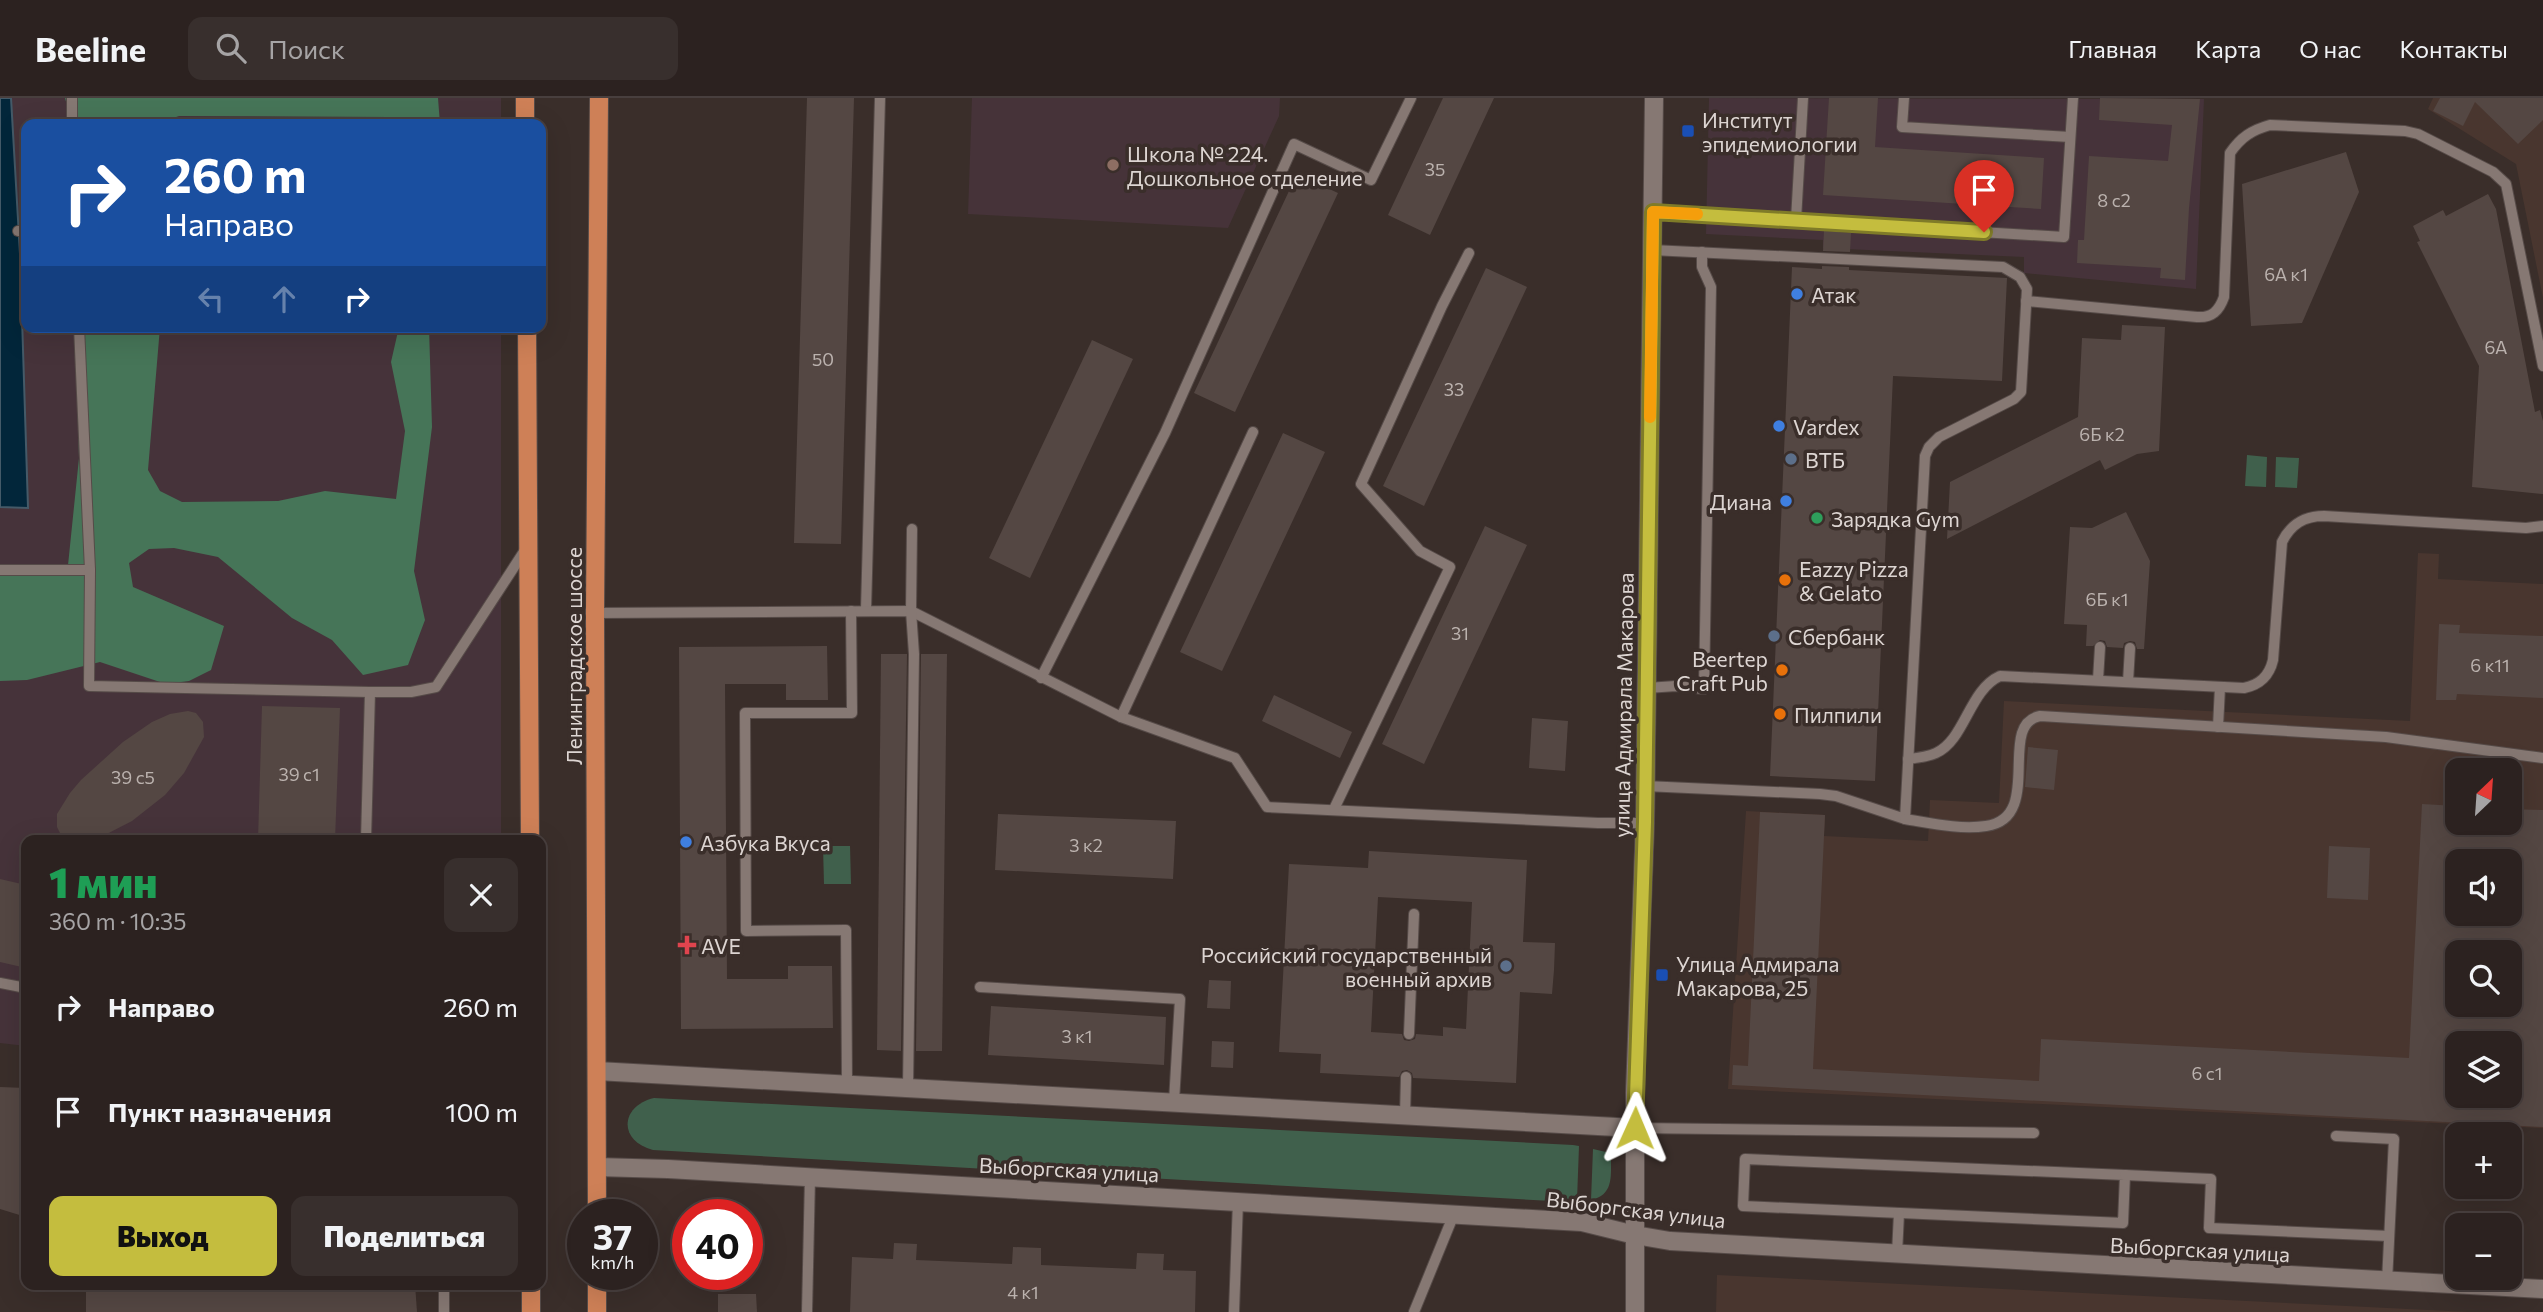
<!DOCTYPE html>
<html lang="ru">
<head>
<meta charset="utf-8">
<style>
	:root { --surface:#2c2220; --page:#382f2d; --text:#f1f3f6; --muted:#a6a4a5; --line:#483f3e; --accent:#c4bd3e }
	body { margin:0; font-family:Commissioner,sans-serif; background:var(--page); color:var(--text); height:100vh; display:flex; flex-direction:column; font-size:26px; white-space:nowrap }
	* { box-sizing:border-box; margin:0 }
	p { font-size:23px; color:var(--muted) }
	.icon { flex:none; width:38px; height:38px; fill:none; stroke:currentColor; stroke-width:2; stroke-linecap:round; stroke-linejoin:round }
	.map { position:relative; flex:1; overflow:hidden }
	.details { position:absolute; left:21px; top:737px; width:525px; height:455px; display:flex; flex-direction:column; background:var(--surface); border-radius:14px; box-shadow:0 7px 28px #0002,0 0 0 2px var(--line) }
	.details>* { flex:none }
	.banner { position:absolute; left:21px; top:21px; width:525px; height:214px; border-radius:14px; box-shadow:0 7px 28px #0002,0 0 0 2px var(--line); background:#1a4fa0; color:#fff; overflow:hidden }
	.needle { width:46px; rotate:25deg }
	.controls { position:absolute; left:2445px; top:660px; display:grid; gap:14px }
	.controls a { display:grid; place-items:center; width:77px; height:77px; border-radius:14px; background:var(--surface); box-shadow:0 7px 28px #0002,0 0 0 2px var(--line); font-size:35px }
	.speed { position:absolute; left:567px; top:1101px; display:flex; gap:14px; font-size:35px; font-weight:700; text-align:center }
	.speed>* { display:grid; place-content:center; width:91px; height:91px; border-radius:50%; background:var(--surface); box-shadow:0 7px 28px #0002,0 0 0 2px var(--line); line-height:1 }
	.speed small { font-size:18px; font-weight:400 }
	.speed .limit { border:10px solid #d22; background:#fff; color:#111 }
	.pin { position:absolute; display:grid; place-items:center; width:60px; height:60px; color:#fff; margin:-72px -30px; border-radius:50% 50% 50% 0; rotate:-45deg; box-shadow:0 0 7px #0007 }
	.pin .icon { rotate:45deg }
	.me { position:absolute; width:77px; margin:-38px; rotate:1deg; stroke-linejoin:round; filter:drop-shadow(0 0 5px #0008) }
	.turn { display:flex; align-items:center; gap:24px; height:147px; padding:0 28px; font-size:32px }
	.turn .icon { width:91px; height:91px; stroke-width:2.5 }
	.turn b { display:block; font-size:49px; line-height:60px }
	.lanes { display:flex; align-items:center; height:66px; padding:0 28px; background:#0003; justify-content:center; gap:35px; direction:ltr }
	.lanes .off { opacity:.35 }
	.round { display:grid; place-items:center; flex:none; width:74px; height:74px; border-radius:14px; background:var(--page) }
	.head { display:flex; align-items:center; justify-content:space-between; height:119px; padding:0 28px }
	h1 { font-size:42px; font-weight:800; line-height:52px; color:#1e9e55 }
	.action { display:flex; gap:14px; margin-top:auto; padding:14px 28px }
	.action a { flex:1; height:80px; border-radius:14px; background:var(--accent); color:#111; font-size:28px; font-weight:800; line-height:80px; text-align:center }
	.action a+a { background:var(--page); color:var(--text) }
	ul { padding:0; list-style:none }
	li { display:flex; align-items:center; gap:21px; height:105px; padding:0 28px }
	li div { flex:1 }
	li b { display:block; font-size:26px }
	li em { font-style:normal }
	header { display:flex; align-items:center; gap:42px; box-sizing:border-box; height:98px; padding:0 35px; background:var(--surface); border-bottom:2px solid var(--line) }
	header strong { font-size:33px }
	nav { display:flex; gap:38px; margin-inline-start:auto; font-size:24px }
	.search { width:490px; height:63px; background:var(--page); display:flex; align-items:center; gap:18px; box-sizing:border-box; padding:0 24px; border-radius:14px; color:var(--muted); font-size:26px }
	.map>svg:first-child { display:block }
</style>
</head>
<body>
<header>
<strong>Beeline</strong>
<div class="search"><svg class="icon" aria-label="search" viewBox="0 0 24 24"><circle cx="10" cy="10" r="6"/><path d="M15 15l6 6"/></svg>Поиск</div>
<nav><a>Главная</a><a>Карта</a><a>О нас</a><a>Контакты</a></nav>
</header>
<div class="map">
<svg width="2543" height="1214" viewBox="0 0 2543 1214">
	<rect width="100%" height="100%" fill="#3a2e2a"/>
	<g fill="#46333a">
		<polygon points="11,0 501,0 501,26 26,26 26,229 501,229 501,742 26,742 26,948 0,945 0,409 28,410 20,156"/>
		<polygon points="1709,0 2204,1 2196,191 2024,175 2024,159 1823,150 1823,142 1706,136"/>
	</g>
	<g fill="#49362f" fill-rule="evenodd">
		<polygon points="2433,0 2543,0 2543,200 2516,66 2428,11"/>
		<path d="M 2418,455 L 2439,456 L 2438,481 L 2543,486 L 2543,1030 L 1728,991 L 1746,713 L 1825,717 L 1824,738 L 1928,743 L 1930,702 L 1999,705 L 2004,603 L 2410,623 ZM 2457,672 L 2510,672 L 2510,724 L 2457,724 ZM 2457,763 L 2510,763 L 2510,816 L 2457,816 ZM 2457,854 L 2510,854 L 2510,906 L 2457,906 ZM 2457,945 L 2510,945 L 2510,998 L 2457,998 Z"/>
		<polygon points="1717,1177 2469,1214 1716,1214"/>
	</g>
	<polygon fill="#463339" points="972,0 1280,0 1279,18 1228,130 968,116"/>
	<g fill="#40604c">
		<polygon points="2247,357 2267,359 2266,389 2245,388"/>
		<polygon points="2276,359 2299,360 2297,390 2275,389"/>
		<polygon points="823,748 850,748 851,786 824,786"/>
		<path d="M 654,1000 L 1573,1047 L 1579,1048 L 1577,1102 L 1570,1104 L 653,1052 C 618,1043 620,1008 654,1000 Z"/>
		<path d="M 1593,1051 L 1606,1054 L 1611,1061 C 1611,1080 1613,1097 1591,1102 Z"/>
	</g>
	<g fill="#467558">
		<polygon points="65,0 438,0 440,26 394,26 390,19 179,18 156,26 72,26"/>
		<polygon points="75,229 160,229 148,372 160,393 182,404 278,403 325,393 396,401 405,333 391,264 399,229 429,229 432,329 414,473 425,522 408,567 363,577 332,542 292,520 218,459 174,450 149,451 129,465 133,489 224,528 211,572 189,583 166,586 100,564 27,582 0,583 0,475 67,477 79,360"/>
	</g>
	<polygon fill="#02263a" stroke="#445a68" stroke-width="2" points="0,0 11,0 20,156 28,410 0,409"/>
	<g fill="#544743" fill-rule="evenodd">
		<polygon points="807,0 854,0 841,446 794,445"/>
		<polygon points="1443,0 1494,0 1430,137 1388,117"/>
		<polygon points="1829,0 1878,0 1875,49 2044,60 2041,111 1823,97"/>
		<polygon points="2100,0 2200,1 2189,110 2185,182 2160,180 2161,170 2077,165 2078,142 2084,142 2089,58 2168,63 2172,27 2099,22"/>
		<polygon points="2440,0 2543,0 2543,22 2518,46 2475,4 2463,28 2433,13"/>
		<polygon points="2346,54 2359,94 2302,225 2251,228 2242,86"/>
		<polygon points="1297,76 1338,95 1235,314 1194,295"/>
		<polygon points="2488,96 2496,111 2535,314 2540,312 2543,323 2543,396 2472,389 2479,268 2417,144 2420,143 2413,128 2443,112 2446,118"/>
		<polygon points="1824,133 1851,135 1850,154 1823,153"/>
		<polygon points="1822,168 1849,169 1849,172 2007,180 2002,283 1893,278 1875,683 1770,678 1792,169 1822,171"/>
		<polygon points="1486,170 1527,189 1424,408 1383,388"/>
		<polygon points="2122,227 2165,229 2159,353 2137,356 2105,372 2100,362 1947,441 1950,384 2078,319 2082,240 2121,242"/>
		<polygon points="1092,242 1133,261 1030,480 989,460"/>
		<polygon points="1283,335 1325,354 1222,573 1180,554"/>
		<polygon points="2126,414 2150,463 2144,551 2137,551 2135,544 2130,543 2124,545 2123,550 2107,549 2105,543 2100,542 2093,548 2086,548 2087,527 2064,526 2070,429 2092,430"/>
		<polygon points="1485,428 1527,447 1424,666 1382,646"/>
		<polygon points="2439,526 2460,527 2459,535 2543,538 2543,600 2457,596 2456,602 2436,602"/>
		<polygon points="827,548 828,602 786,602 786,586 725,586 727,881 788,881 788,868 832,868 833,930 681,931 679,549"/>
		<polygon points="881,556 907,556 901,953 877,952"/>
		<polygon points="921,556 947,556 942,953 916,953"/>
		<polygon points="1274,597 1352,634 1340,660 1262,623"/>
		<polygon points="262,608 340,610 335,742 258,742"/>
		<polygon points="188,613 196,615 203,624 204,639 184,675 165,697 132,723 97,741 67,742 61,737 57,729 57,716 70,695 81,682 123,644 152,624 170,616"/>
		<polygon points="1532,620 1568,623 1565,673 1529,670"/>
		<polygon points="2028,649 2058,652 2054,692 2025,689"/>
		<path d="M 2422,706 L 2457,708 L 2457,724 L 2510,724 L 2510,711 L 2543,712 L 2543,1029 L 1732,987 L 1733,967 L 1748,968 L 1760,714 L 1825,717 L 1813,971 L 2039,983 L 2041,941 L 2409,960 ZM 2457,763 L 2510,763 L 2510,816 L 2457,816 ZM 2457,854 L 2510,854 L 2510,906 L 2457,906 ZM 2457,945 L 2510,945 L 2510,998 L 2457,998 Z"/>
		<polygon points="998,716 1176,723 1173,781 995,772"/>
		<polygon points="2329,748 2370,750 2368,802 2327,800"/>
		<path d="M 1369,753 L 1527,762 L 1523,844 L 1555,845 L 1554,872 L 1552,896 L 1520,894 L 1516,985 L 1413,980 L 1412,975 L 1407,972 L 1402,973 L 1399,979 L 1320,975 L 1321,956 L 1279,954 L 1289,766 L 1368,770 ZM 1378,799 L 1472,804 L 1466,931 L 1443,929 L 1443,938 L 1416,936 L 1415,941 L 1409,943 L 1404,942 L 1402,936 L 1371,934 Z"/>
		<polygon points="0,781 26,787 26,870 0,864"/>
		<polygon points="1209,882 1231,883 1230,911 1207,910"/>
		<polygon points="991,908 1166,919 1164,967 988,957"/>
		<polygon points="1212,943 1234,944 1233,970 1211,969"/>
		<polygon points="0,989 26,990 26,1119 0,1111"/>
		<polygon points="894,1145 917,1146 916,1162 1012,1166 1013,1149 1041,1150 1041,1167 1136,1171 1137,1155 1164,1156 1163,1172 1196,1173 1195,1214 850,1214 852,1159 893,1161"/>
		<polygon points="86,1186 415,1186 417,1214 86,1214"/>
		<polygon points="718,1196 756,1196 757,1214 718,1214"/>
	</g>
	<g fill="none" stroke-linecap="round" stroke-linejoin="round">
		<g stroke="#564b48" stroke-width="12">
			<g id="lane">
				<polyline points="72,0 72,26"/>
				<polyline points="1904,0 1902,29 2070,39"/>
				<polyline points="1652,114 2064,139 2073,0"/>
				<polyline points="1796,122 1803,0"/>
				<polyline points="18,133 26,133"/>
				<path d="M 2026,203 L 2197,219 C 2212,220 2219,213 2224,199 L 2230,55 C 2241,39 2252,32 2270,27 L 2405,33 L 2418,36 L 2493,74 L 2506,86 L 2543,268"/>
				<polyline points="1253,334 1121,619 1235,660 1267,709 1598,725 1645,725"/>
				<polyline points="0,472 90,472 79,229"/>
				<polyline points="90,472 89,588 370,594"/>
				<polyline points="866,512 880,0"/>
				<polyline points="595,515 911,513 1121,619"/>
				<polyline points="1041,580 1165,335 1294,46 1371,82 1411,0"/>
				<polyline points="2098,582 2100,549"/>
				<polyline points="2128,584 2130,550"/>
				<polyline points="1647,590 1676,588 1704,591 1711,189 1702,169 1702,154"/>
				<polyline points="2218,629 2220,589"/>
				<path d="M 1908,661 C 1917,660 1927,659 1936,655 C 1965,642 1969,592 2000,578 L 2244,590 C 2259,587 2269,579 2273,562 L 2282,444 C 2291,426 2304,418 2324,418 L 2526,430 L 2543,428"/>
				<polyline points="1645,688 1820,696 1836,698 1905,721 1925,358 1929,349 1939,339 2014,301 2021,294 2027,191 2020,179 2003,169 1652,152"/>
				<polyline points="1334,711 1450,469 1420,453 1361,386 1442,208 1469,155"/>
				<path d="M 1905,721 C 1930,725 1960,732 1986,728 C 2045,720 1996,626 2040,618 L 2386,639 L 2543,660"/>
				<polyline points="366,742 370,594 411,594 436,589 527,449"/>
				<polyline points="0,885 26,890"/>
				<polyline points="980,889 1180,901 1174,1004"/>
				<polyline points="1409,936 1414,816"/>
				<polyline points="847,986 846,832 746,833 745,615 852,615 851,513"/>
				<polyline points="908,990 914,556 911,513 912,431"/>
				<polyline points="1405,1017 1406,979"/>
				<polyline points="1635,1030 2034,1035"/>
				<polyline points="2336,1038 2394,1041 2387,1184"/>
				<polygon points="1745,1061 2125,1077 2123,1125 1743,1108"/>
				<polyline points="2125,1077 2211,1081 2209,1130 2389,1138"/>
				<polyline points="1897,1156 1899,1115"/>
				<polyline points="444,1214 444,1186"/>
				<polyline points="807,1214 810,1079"/>
				<polyline points="1234,1214 1238,1103"/>
				<polyline points="1414,1214 1454,1116"/>
			</g>
		</g>
		<g stroke="#564b48" stroke-width="20">
			<g id="street">
				<polyline points="597,973 1635,1030"/>
				<polyline points="597,1069 668,1071 1582,1124 1635,1137"/>
			</g>
		</g>
		<g stroke="#564b48" stroke-width="20">
			<g id="secondary">
				<polyline points="1635,1137 1670,1143 2543,1191"/>
				<polyline points="1635,1214 1635,995 1645,725 1654,0"/>
			</g>
		</g>
		<g stroke="#564b48" stroke-width="20">
			<g id="primary">
				<polyline points="525,0 525,26"/>
				<polyline points="527,229 530,742"/>
				<polyline points="597,1116 595,515 599,0"/>
				<polyline points="531,1186 531,1214"/>
				<polyline points="597,1214 597,1176"/>
			</g>
		</g>
		<use href="#lane" stroke="#867873" stroke-width="10"/>
		<use href="#street" stroke="#867873" stroke-width="18"/>
		<use href="#secondary" stroke="#867873" stroke-width="18"/>
		<use href="#primary" stroke="#ce8057" stroke-width="18"/>
	</g>
	<g fill="none" stroke-linecap="round" stroke-linejoin="round">
		<g stroke="#7f7b28" stroke-width="18">
			<polyline id="route" points="1635,1030 1645,724 1653,114 1984,134"/>
		</g>
		<use href="#route" stroke="#c4bd3e" stroke-width="12"/>
		<polyline stroke="#f59e0b" stroke-width="12" points="1650,319 1653,114 1697,116"/>
	</g>
	<g fill="#1a4fb4" stroke="#3a2e2a" stroke-width="2.5">
		<rect x="1681" y="26" width="14" height="14" rx="3.5"/>
		<rect x="1655" y="870" width="14" height="14" rx="3.5"/>
	</g>
	<circle fill="#8d6e63" stroke="#3a2e2a" stroke-width="2.5" cx="1113" cy="67" r="7"/>
	<g fill="#3f7fe0" stroke="#3a2e2a" stroke-width="2.5">
		<circle cx="1797" cy="196" r="7"/>
		<circle cx="1779" cy="328" r="7"/>
		<circle cx="1786" cy="403" r="7"/>
		<circle cx="686" cy="744" r="7"/>
	</g>
	<g fill="#5c6f8a" stroke="#3a2e2a" stroke-width="2.5">
		<circle cx="1791" cy="361" r="7"/>
		<circle cx="1774" cy="538" r="7"/>
		<circle cx="1506" cy="868" r="7"/>
	</g>
	<circle fill="#2e9e5b" stroke="#3a2e2a" stroke-width="2.5" cx="1817" cy="420" r="7"/>
	<g fill="#e8710a" stroke="#3a2e2a" stroke-width="2.5">
		<circle cx="1785" cy="482" r="7"/>
		<circle cx="1782" cy="572" r="7"/>
		<circle cx="1780" cy="616" r="7"/>
	</g>
	<path fill="#e0444e" stroke="#3a2e2a" stroke-width="2.5" d="M683.5 836.5h7v7h7v7h-7v7h-7v-7h-7v-7h7z"/>
	<g text-anchor="middle" dominant-baseline="central" stroke-width="7" stroke-linejoin="round" paint-order="stroke">
		<g font-size="18" fill="#bbb2ae">
			<text x="1435" y="71">35</text>
			<text x="2114" y="102">8 с2</text>
			<text x="2286" y="176">6А к1</text>
			<text x="2496" y="249">6А</text>
			<text x="823" y="261">50</text>
			<text x="1454" y="291">33</text>
			<text x="2102" y="336">6Б к2</text>
			<text x="2107" y="501">6Б к1</text>
			<text x="1460" y="535">31</text>
			<text x="2490" y="567">6 к11</text>
			<text x="299" y="676">39 с1</text>
			<text x="133" y="679">39 с5</text>
			<text x="1086" y="747">3 к2</text>
			<text x="1077" y="938">3 к1</text>
			<text x="2207" y="975">6 с1</text>
			<text x="1023" y="1194">4 к1</text>
		</g>
		<g font-size="21" fill="#ddd5d2" stroke="#3a2e2a" text-anchor="start">
			<text x="1702" y="21">Институт<tspan x="1702" dy="24">эпидемиологии</tspan></text>
			<text x="1127" y="55">Школа № 224.<tspan x="1127" dy="24">Дошкольное отделение</tspan></text>
			<text x="1811" y="196">Атак</text>
			<text x="1793" y="328">Vardex</text>
			<text x="1805" y="361">ВТБ</text>
			<text x="1772" y="403" text-anchor="end">Диана</text>
			<text x="1831" y="420">Зарядка Gym</text>
			<text x="1799" y="470">Eazzy Pizza<tspan x="1799" dy="24">&amp; Gelato</tspan></text>
			<text x="1788" y="538">Сбербанк</text>
			<text x="1768" y="560" text-anchor="end">Beertep<tspan x="1768" dy="24">Craft Pub</tspan></text>
			<text x="1794" y="616">Пилпили</text>
			<text x="700" y="744">Азбука Вкуса</text>
			<text x="701" y="847">AVE</text>
			<text x="1492" y="856" text-anchor="end">Российский государственный<tspan x="1492" dy="24">военный архив</tspan></text>
			<text x="1676" y="865">Улица Адмирала<tspan x="1676" dy="24">Макарова, 25</tspan></text>
		</g>
		<g font-size="21" fill="#ddd5d2" stroke="#3a2e2a">
			<text transform="translate(573 558) rotate(-90)">Ленинградское шоссе</text>
			<text transform="translate(1623 607) rotate(-89)">улица Адмирала Макарова</text>
			<text transform="translate(1069 1071) rotate(3)">Выборгская улица</text>
			<text transform="translate(1636 1111) rotate(7)">Выборгская улица</text>
			<text transform="translate(2200 1151) rotate(3)">Выборгская улица</text>
		</g>
	</g>
</svg>
<div class="controls">
<a><svg class="needle" viewBox="-14 -14 28 28"><path d="M0-13l5 13h-10z" fill="#e53935"/><path d="M0 13l5-13h-10z" fill="#a6a4a5"/></svg></a>
<a><svg class="icon" aria-label="sound" viewBox="0 0 24 24"><path d="M4 9h4l5-4v14l-5-4H4zM17 9q2 3 0 6"/></svg></a>
<a><svg class="icon" aria-label="search" viewBox="0 0 24 24"><circle cx="10" cy="10" r="6"/><path d="M15 15l6 6"/></svg></a>
<a><svg class="icon" aria-label="layers" viewBox="0 0 24 24"><path d="M12 4l9 5-9 5-9-5zM3 14l9 5 9-5"/></svg></a>
<a>+</a>
<a>−</a>
</div>
<div class="speed"><div>37<small>km/h</small></div><div class="limit">40</div></div>
<div class="pin" style="left:1984px;top:134px;background:#d93025"><svg class="icon" aria-label="arrive" viewBox="0 0 24 24"><path d="M6 21V4h12l-3 4 3 4H6"/></svg></div>
<svg class="me" style="left:1635px;top:1030px" viewBox="-20 -20 40 40"><path d="M0-17L14 15 0 8-14 15z" fill="#c4bd3e" stroke="#fff" stroke-width="4"/></svg>
<div class="banner">
<div class="turn"><svg class="icon" aria-label="right" viewBox="0 0 24 24"><path d="M7 20v-9h11M14 6l5 5-5 5"/></svg><div><b>260 m</b>Направо</div></div>
<div class="lanes"><svg class="icon off" aria-label="left" viewBox="0 0 24 24"><path d="M17 20v-9H6M10 6l-5 5 5 5"/></svg><svg class="icon off" aria-label="ahead" viewBox="0 0 24 24"><path d="M12 20V5M6 11l6-6 6 6"/></svg><svg class="icon" aria-label="right" viewBox="0 0 24 24"><path d="M7 20v-9h11M14 6l5 5-5 5"/></svg></div>
</div>
<section class="details">
<div class="head"><div><h1>1 мин</h1><p>360 m · 10:35</p></div><a class="round"><svg class="icon" aria-label="close" viewBox="0 0 24 24"><path d="M6 6l12 12M18 6L6 18"/></svg></a></div>
<ul>
<li><svg class="icon" aria-label="right" viewBox="0 0 24 24"><path d="M7 20v-9h11M14 6l5 5-5 5"/></svg><div><b>Направо</b></div><em>260 m</em></li>
<li><svg class="icon" aria-label="arrive" viewBox="0 0 24 24"><path d="M6 21V4h12l-3 4 3 4H6"/></svg><div><b>Пункт назначения</b></div><em>100 m</em></li>
</ul>
<div class="action"><a>Выход</a><a>Поделиться</a></div>
</section>
</div>
</body>
</html>
